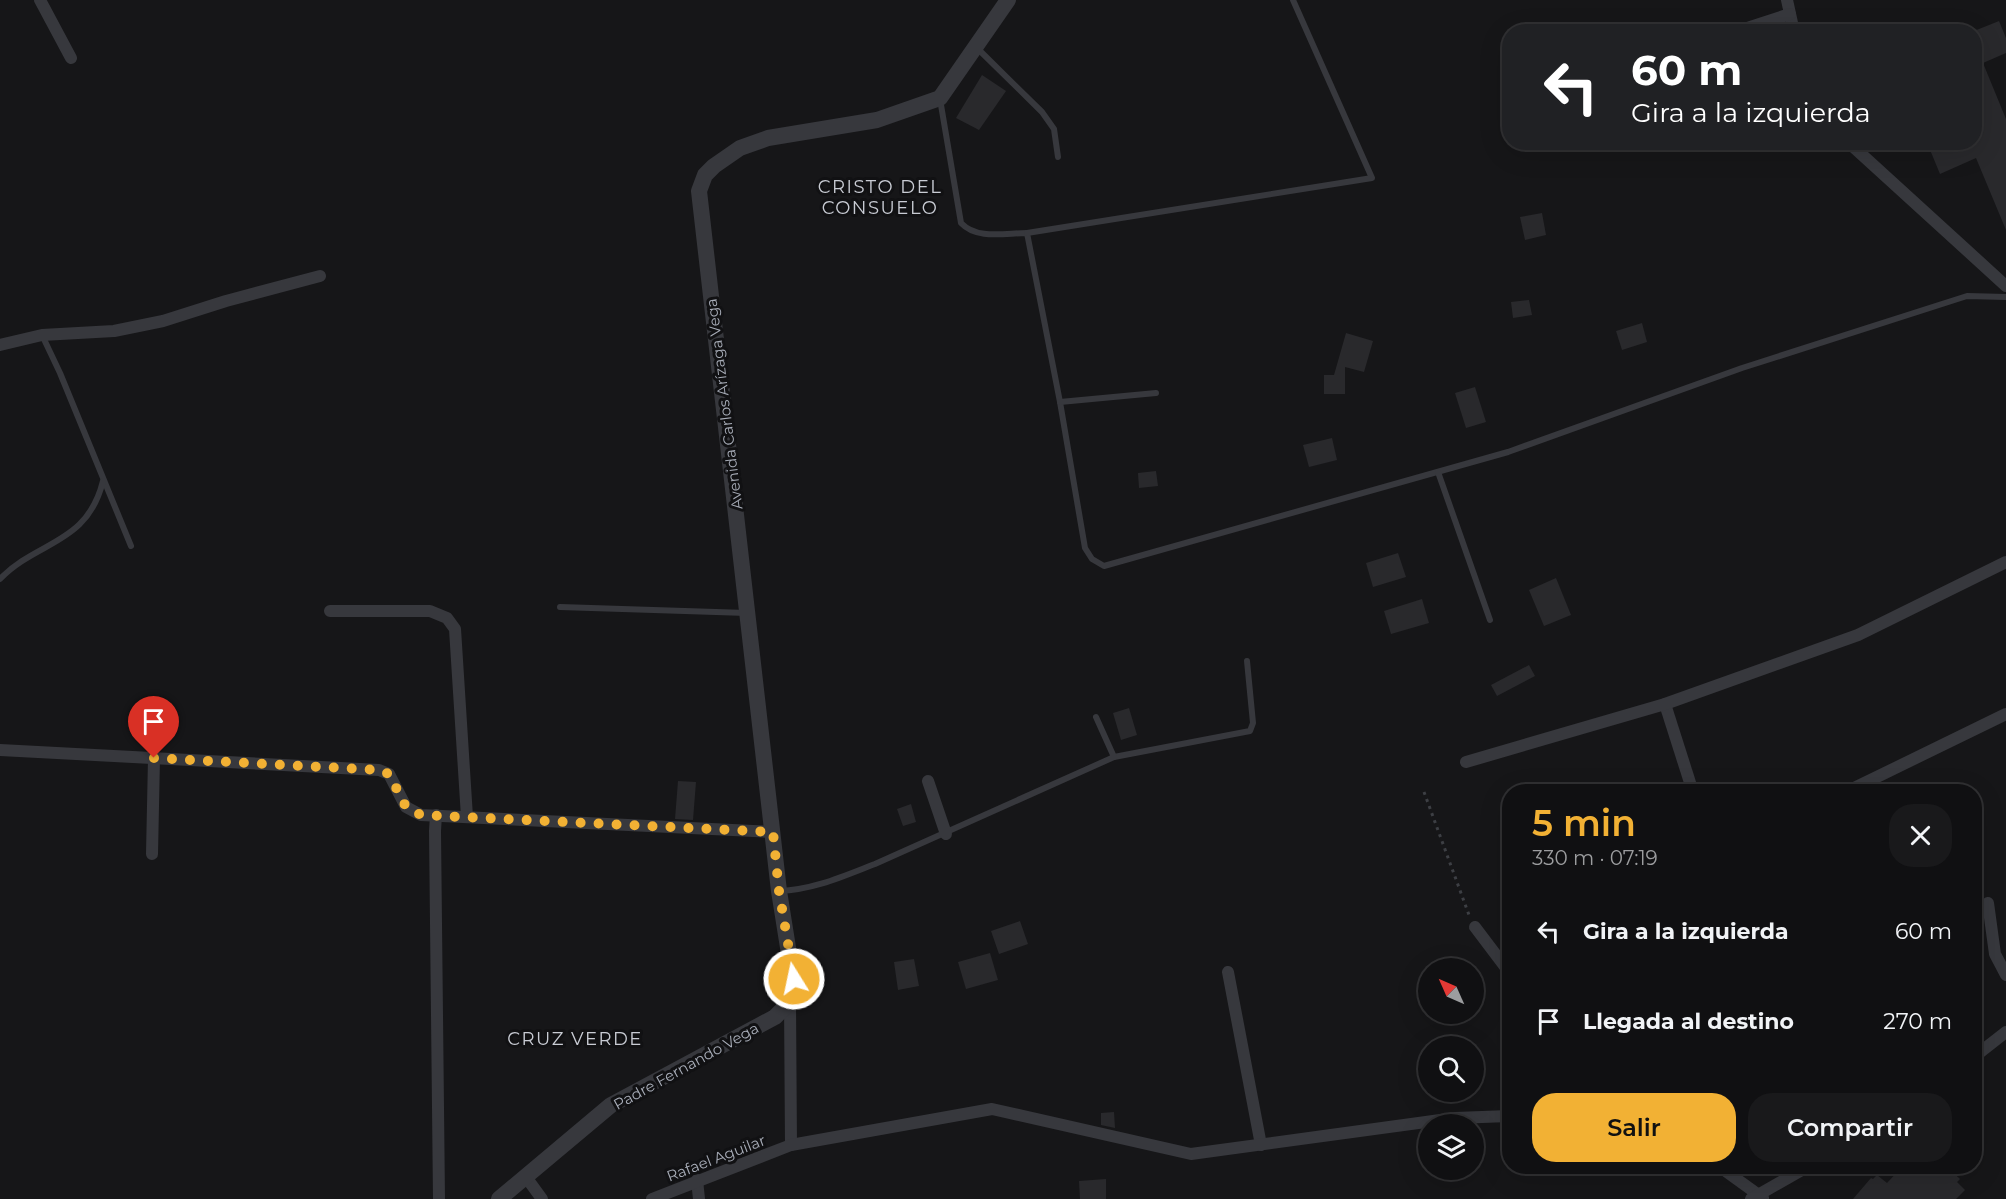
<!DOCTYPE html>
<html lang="es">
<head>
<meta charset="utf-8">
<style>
	:root { --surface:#101012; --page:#19191b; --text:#f1f3f6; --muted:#9c9d9f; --line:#303032; --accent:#f2b134 }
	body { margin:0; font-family:Montserrat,sans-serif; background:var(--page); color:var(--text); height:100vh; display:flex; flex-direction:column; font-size:22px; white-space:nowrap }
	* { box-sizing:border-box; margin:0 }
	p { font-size:20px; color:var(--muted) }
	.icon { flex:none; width:33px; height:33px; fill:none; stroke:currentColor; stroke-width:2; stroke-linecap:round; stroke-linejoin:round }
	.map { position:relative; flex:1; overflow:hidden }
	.drawer { position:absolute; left:1502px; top:784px; width:480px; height:390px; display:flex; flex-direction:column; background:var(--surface); border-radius:24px; box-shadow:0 6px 24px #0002,0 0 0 2px var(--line) }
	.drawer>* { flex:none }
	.guide { position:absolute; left:1502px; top:24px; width:480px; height:126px; border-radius:24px; box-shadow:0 6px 24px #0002,0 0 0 2px var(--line); background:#202124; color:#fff; overflow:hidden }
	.needle { width:39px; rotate:315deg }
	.tools { position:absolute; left:1418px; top:958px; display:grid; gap:12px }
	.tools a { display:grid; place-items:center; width:66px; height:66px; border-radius:50%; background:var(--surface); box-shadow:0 6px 24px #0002,0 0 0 2px var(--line); font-size:30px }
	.pin { position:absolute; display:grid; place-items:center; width:51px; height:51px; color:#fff; margin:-62px -26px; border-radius:50% 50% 50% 0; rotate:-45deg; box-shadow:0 0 6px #0007 }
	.pin .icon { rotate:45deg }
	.me { position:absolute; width:66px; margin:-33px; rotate:350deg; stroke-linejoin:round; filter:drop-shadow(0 0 4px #0008) }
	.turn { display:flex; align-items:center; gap:21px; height:126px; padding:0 30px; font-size:27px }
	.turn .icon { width:78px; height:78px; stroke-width:2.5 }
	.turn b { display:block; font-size:42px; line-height:51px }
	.round { display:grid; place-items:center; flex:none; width:63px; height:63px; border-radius:24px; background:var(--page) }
	.overview { display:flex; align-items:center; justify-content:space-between; height:102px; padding:0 30px }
	h1 { font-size:36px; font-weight:600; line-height:45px; color:var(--accent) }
	.button { display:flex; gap:12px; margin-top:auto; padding:12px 30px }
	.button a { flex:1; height:69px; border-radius:24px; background:var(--accent); color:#111; font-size:24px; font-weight:600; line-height:69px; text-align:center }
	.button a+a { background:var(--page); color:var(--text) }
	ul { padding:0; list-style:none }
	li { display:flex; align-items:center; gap:18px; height:90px; padding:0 30px }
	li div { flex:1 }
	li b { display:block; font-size:22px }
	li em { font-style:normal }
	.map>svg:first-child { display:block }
</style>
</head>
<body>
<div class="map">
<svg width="2006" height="1199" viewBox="0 0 2006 1199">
	<rect width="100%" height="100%" fill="#161618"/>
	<g fill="#29292c">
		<polygon points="1999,21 2006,38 2006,53 1983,63 2006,119 2006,230 1976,158 1940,174 1928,145 1935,142 1974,142 1974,31"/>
		<polygon points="982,75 1006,91 979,130 956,118"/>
		<polygon points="1542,213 1546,235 1525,240 1520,217"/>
		<polygon points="1529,300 1532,315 1513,318 1511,302"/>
		<polygon points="1642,323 1647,342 1622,350 1616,331"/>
		<polygon points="1346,333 1373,341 1364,372 1345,367 1345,394 1324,394 1324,375 1334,375"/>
		<polygon points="1475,387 1486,422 1466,428 1455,393"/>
		<polygon points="1332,438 1337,460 1309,467 1303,445"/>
		<polygon points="1156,471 1158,486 1139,488 1138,473"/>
		<polygon points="1398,553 1406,577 1373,587 1366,563"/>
		<polygon points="1556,578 1571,615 1544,626 1529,590"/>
		<polygon points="1422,599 1429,623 1391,634 1384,611"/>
		<polygon points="1529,665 1535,676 1497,696 1491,685"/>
		<polygon points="1129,708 1137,735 1121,740 1113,713"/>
		<polygon points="678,781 696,782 693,820 675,819"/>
		<polygon points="911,804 916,822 903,826 897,809"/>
		<polygon points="1020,921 1028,944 999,954 991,931"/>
		<polygon points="990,953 998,980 966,989 958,962"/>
		<polygon points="914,959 919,986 898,990 894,962"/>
		<polygon points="1114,1112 1115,1128 1101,1125 1101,1113"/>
		<polygon points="1902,1167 1947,1167 1960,1179 1957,1182 1965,1190 1956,1199 1853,1199 1871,1178 1873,1179 1877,1175 1887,1183"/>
		<polygon points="1106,1179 1106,1199 1080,1199 1079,1181"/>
	</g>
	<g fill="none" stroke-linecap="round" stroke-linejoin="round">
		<polyline stroke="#3d3f44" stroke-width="3" stroke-dasharray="3 4.5" stroke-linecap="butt" points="1424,792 1469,915"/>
		<g stroke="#37383d" stroke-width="6">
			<polyline points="976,47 1042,112 1054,129 1058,157"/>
			<path d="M 940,99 L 961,223 C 977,240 1005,233 1027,233 L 1060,402 L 1085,548 L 1092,559 L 1104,566 L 1508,452 L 1742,368 L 1967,296 L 2006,297"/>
			<polyline points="1027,233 1372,178 1293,0"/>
			<polyline points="42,335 60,373 131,546"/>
			<polyline points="1060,402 1156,393"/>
			<polyline points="1438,472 1490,620"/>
			<path d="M 0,579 C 38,540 87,545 103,481"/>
			<polyline points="560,607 747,613"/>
			<polyline points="1114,757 1250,731 1253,723 1247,661"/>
			<path d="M 779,891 C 813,890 844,876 875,864 L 1114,757 L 1096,717"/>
		</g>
		<g stroke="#37383d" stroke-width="12">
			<polyline points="40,0 71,58"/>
			<polyline points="1787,0 1794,32"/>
			<polyline points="1735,32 1790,14"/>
			<polyline points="1848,142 2006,286"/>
			<polyline points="0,345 42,335 114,331 163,321 226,301 320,276"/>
			<polyline points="330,611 430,611 447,618 455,629 467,817"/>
			<polyline points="1665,704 1693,792"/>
			<polyline points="0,750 379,770 389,774 406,807 421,815 773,832"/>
			<polyline points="1466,762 1665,704 1858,635 2006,562"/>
			<polyline points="928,781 946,834"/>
			<polyline points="1846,792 2006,714"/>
			<polyline points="436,815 435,831 439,1199"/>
			<polyline points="152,854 154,758"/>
			<polyline points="1988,903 1995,954 2006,975"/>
			<polyline points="1475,927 1509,972"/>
			<polyline points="1228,972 1261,1145"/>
			<polyline points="790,1002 791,1145"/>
			<polyline points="1974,1057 2006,1032"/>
			<polyline points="1720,1167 1763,1198"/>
			<polyline points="526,1177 542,1199"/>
			<polyline points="697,1180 699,1199"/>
			<polyline points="652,1199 791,1145 992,1109 1191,1154 1455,1118 1509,1116"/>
			<polyline points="1751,1199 1807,1167"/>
		</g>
		<polyline stroke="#37383d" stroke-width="16" points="499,1199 611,1105 775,1017 790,1002 793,979 779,891 699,191 705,175 714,166 740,148 768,138 877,120 940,98 1008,0"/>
	</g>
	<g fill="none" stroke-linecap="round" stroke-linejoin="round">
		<polyline stroke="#f2b134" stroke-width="10" stroke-dasharray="0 18" points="154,758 379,770 389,774 406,807 421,815 773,832 779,891 794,979"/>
	</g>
	<g text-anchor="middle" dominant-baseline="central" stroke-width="6" stroke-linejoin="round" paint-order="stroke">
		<g font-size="15" fill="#a8adb8" stroke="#111113">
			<text transform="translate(724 404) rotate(-97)">Avenida Carlos Arízaga Vega</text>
			<text transform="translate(686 1066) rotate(-29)">Padre Fernando Vega</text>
			<text transform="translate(716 1158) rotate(-21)">Rafael Aguilar</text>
		</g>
		<g font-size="18" letter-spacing="1.5" fill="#c9ccd4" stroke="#111113">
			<text x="880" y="187">CRISTO DEL<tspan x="880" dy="21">CONSUELO</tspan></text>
			<text x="575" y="1039">CRUZ VERDE</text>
		</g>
	</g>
</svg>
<div class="tools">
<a><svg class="needle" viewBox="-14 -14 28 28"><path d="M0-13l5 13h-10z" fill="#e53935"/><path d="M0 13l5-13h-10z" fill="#9c9d9f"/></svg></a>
<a><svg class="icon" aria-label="search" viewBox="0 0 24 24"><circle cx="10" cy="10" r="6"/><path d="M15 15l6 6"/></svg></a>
<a><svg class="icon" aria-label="layers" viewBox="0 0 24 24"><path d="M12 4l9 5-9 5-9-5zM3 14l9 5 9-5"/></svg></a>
</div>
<div class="pin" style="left:154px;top:758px;background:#d93025"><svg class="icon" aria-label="arrive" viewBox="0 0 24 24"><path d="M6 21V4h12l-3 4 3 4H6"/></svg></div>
<svg class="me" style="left:794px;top:979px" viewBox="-20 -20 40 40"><circle r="17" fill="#f2b134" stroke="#fff" stroke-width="3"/><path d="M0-11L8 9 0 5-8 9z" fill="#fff"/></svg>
<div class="guide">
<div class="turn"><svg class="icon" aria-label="left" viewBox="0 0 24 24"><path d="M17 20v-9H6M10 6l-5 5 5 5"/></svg><div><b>60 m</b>Gira a la izquierda</div></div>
</div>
<section class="drawer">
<div class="overview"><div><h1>5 min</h1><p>330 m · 07:19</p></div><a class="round"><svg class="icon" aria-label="close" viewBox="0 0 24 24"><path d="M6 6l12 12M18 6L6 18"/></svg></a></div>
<ul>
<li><svg class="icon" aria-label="left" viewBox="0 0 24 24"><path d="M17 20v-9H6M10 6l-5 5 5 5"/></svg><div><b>Gira a la izquierda</b></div><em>60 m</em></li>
<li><svg class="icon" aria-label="arrive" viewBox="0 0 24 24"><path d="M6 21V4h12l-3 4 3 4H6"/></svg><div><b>Llegada al destino</b></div><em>270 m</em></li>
</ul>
<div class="button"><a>Salir</a><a>Compartir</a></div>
</section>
</div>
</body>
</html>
